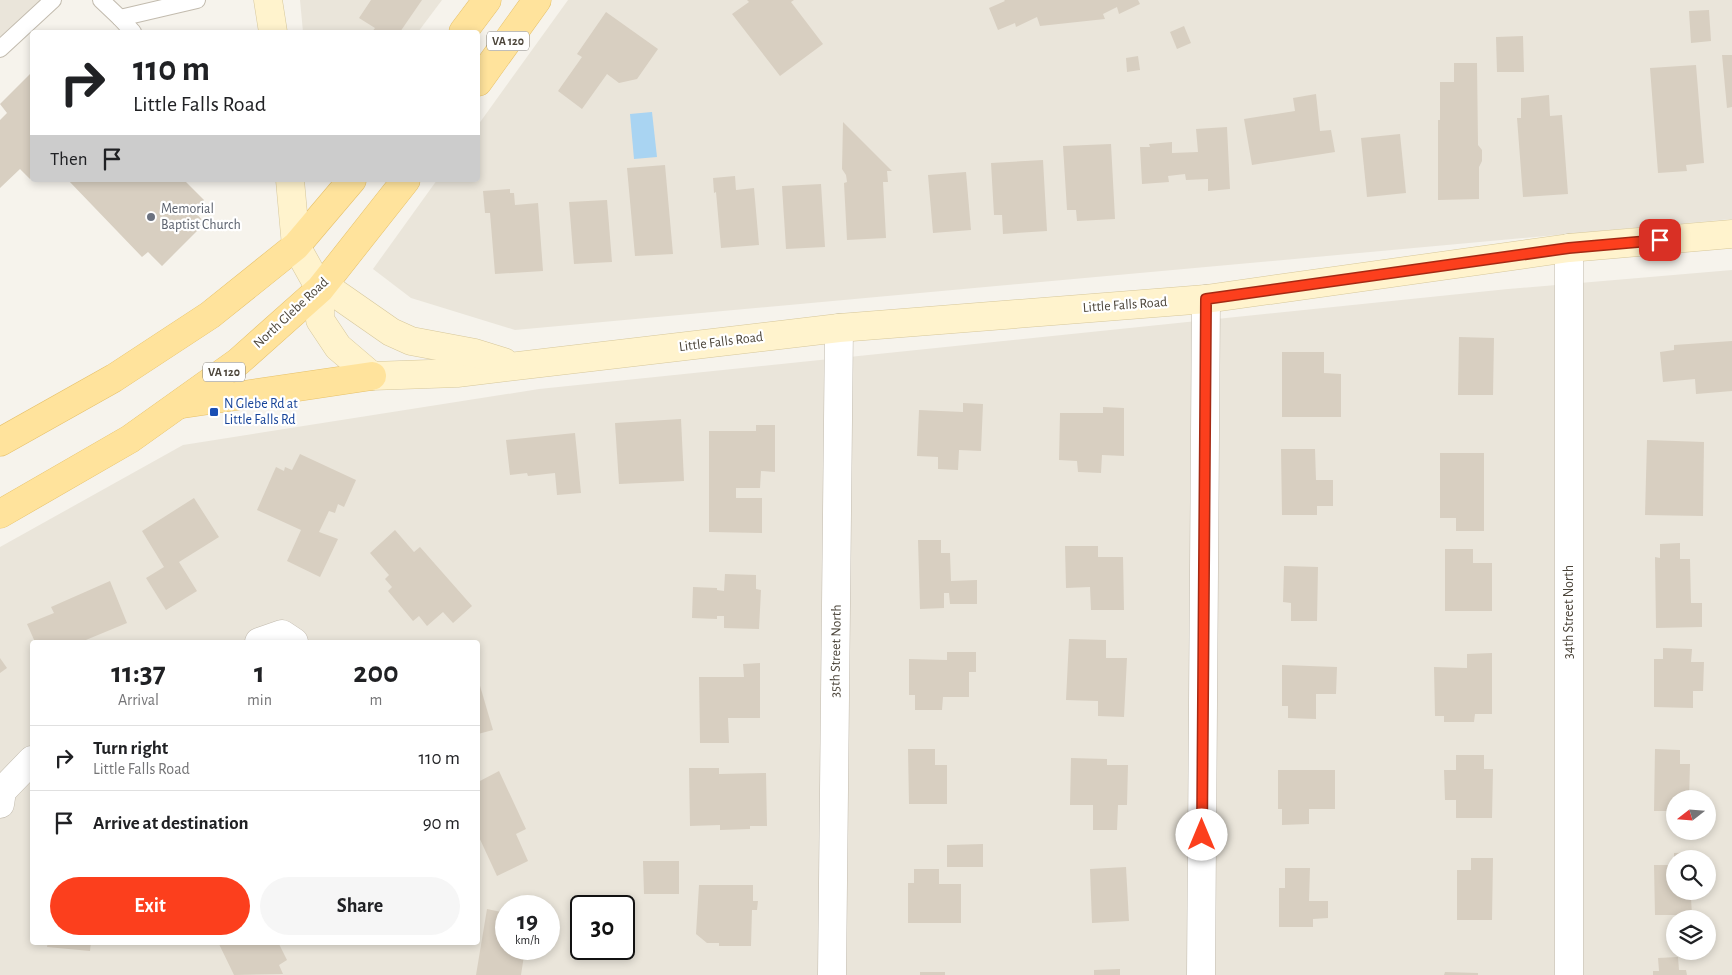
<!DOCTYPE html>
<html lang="en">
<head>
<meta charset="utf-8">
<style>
	:root { --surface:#fff; --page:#f6f6f6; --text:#202124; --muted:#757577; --line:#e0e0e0; --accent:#fc3f1d }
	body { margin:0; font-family:"Alegreya Sans",sans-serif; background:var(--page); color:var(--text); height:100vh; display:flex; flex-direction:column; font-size:19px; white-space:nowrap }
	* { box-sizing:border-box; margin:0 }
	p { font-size:16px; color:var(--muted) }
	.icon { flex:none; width:28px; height:28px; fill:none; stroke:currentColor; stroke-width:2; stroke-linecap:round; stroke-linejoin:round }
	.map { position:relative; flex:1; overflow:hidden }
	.panel { position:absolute; left:30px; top:640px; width:450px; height:305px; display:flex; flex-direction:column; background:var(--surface); border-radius:5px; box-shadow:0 2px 8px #0003 }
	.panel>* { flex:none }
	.hud { position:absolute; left:30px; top:30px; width:450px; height:152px; border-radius:5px; box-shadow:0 2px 8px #0003; background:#fff; color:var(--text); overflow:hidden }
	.needle { width:32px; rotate:253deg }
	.tools { position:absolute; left:1666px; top:790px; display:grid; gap:10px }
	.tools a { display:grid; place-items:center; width:50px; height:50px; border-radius:50%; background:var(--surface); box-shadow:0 2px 8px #0003; font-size:25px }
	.speed { position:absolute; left:495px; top:895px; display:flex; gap:10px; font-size:25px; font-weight:700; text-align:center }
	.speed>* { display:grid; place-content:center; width:65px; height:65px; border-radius:50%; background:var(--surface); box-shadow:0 2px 8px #0003; line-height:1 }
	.speed small { font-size:12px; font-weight:400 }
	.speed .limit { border:2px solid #111; border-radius:8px; background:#fff; color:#111 }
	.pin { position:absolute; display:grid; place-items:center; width:42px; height:42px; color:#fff; margin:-21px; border-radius:10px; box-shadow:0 2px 8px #0006 }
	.me { position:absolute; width:55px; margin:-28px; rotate:0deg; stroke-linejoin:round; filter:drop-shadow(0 0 4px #0008) }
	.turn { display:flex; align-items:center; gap:18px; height:105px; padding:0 20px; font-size:22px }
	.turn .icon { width:65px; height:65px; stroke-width:2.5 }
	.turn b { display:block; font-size:35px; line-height:42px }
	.then { display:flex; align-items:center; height:48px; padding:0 20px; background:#0003; gap:10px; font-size:19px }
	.eta { display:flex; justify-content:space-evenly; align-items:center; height:85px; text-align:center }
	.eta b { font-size:30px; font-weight:700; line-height:35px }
	.cta { display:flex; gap:10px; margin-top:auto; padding:10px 20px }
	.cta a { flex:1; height:58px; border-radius:30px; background:var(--accent); color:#fff; font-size:20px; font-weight:700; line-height:58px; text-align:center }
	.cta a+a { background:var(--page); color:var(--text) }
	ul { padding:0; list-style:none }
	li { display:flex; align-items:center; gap:15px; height:65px; padding:0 20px; border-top:1px solid var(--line) }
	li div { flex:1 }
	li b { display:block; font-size:19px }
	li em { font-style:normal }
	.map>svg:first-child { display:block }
</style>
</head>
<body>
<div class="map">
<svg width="1732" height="975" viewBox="0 0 1732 975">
	<rect width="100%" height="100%" fill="#f6f3ec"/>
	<g fill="#eae5da" fill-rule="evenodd">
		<polygon points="0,0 59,0 41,5 0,37"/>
		<polygon points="300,0 442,0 418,32 303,32"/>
		<polygon points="568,0 1732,0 1732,219 515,330 411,298 373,269 437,180 478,180 478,125"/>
		<path d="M 1732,270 L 1732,975 L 0,975 L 0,547 L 183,445 L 539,389 L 1508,289 ZM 32,642 L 478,642 L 478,942 L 32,942 ZM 1675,799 L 1708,799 L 1708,831 L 1675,831 ZM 1675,859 L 1708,859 L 1708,891 L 1675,891 ZM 506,906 L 549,906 L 549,949 L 506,949 ZM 581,906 L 624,906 L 624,949 L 581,949 ZM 1675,919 L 1708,919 L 1708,951 L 1675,951 Z"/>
	</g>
	<polygon fill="#a9d4f2" points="652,112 657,157 634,159 630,114"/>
	<g fill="#d8cfc1">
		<polygon points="371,0 422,0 400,32 372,32 375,28 359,18"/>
		<polygon points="747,0 794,0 791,2 823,44 780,76 732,14 749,2"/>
		<polygon points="1004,0 1138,0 1140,4 1119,14 1117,7 1103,14 1105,19 1040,26 1037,17 1016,27 1015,23 998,30 989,8 1005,1"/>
		<polygon points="1709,10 1711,41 1691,43 1689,11"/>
		<polygon points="606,12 658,49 637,79 619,83 607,74 582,109 558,91 582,57 577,54"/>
		<polygon points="1184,26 1191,43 1177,49 1170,32"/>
		<polygon points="1523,36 1524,72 1497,72 1496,37"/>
		<polygon points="1722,55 1732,55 1732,107 1727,108"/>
		<polygon points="1138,56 1140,70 1127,72 1126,58"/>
		<polygon points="1454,63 1477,63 1478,145 1482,150 1482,161 1479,167 1479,199 1438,200 1438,120 1440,120 1440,82 1454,82"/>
		<polygon points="1696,65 1704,163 1686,165 1687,171 1658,173 1650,68"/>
		<polygon points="32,72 32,177 30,179 20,169 0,188 0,120 7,113 0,104"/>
		<polygon points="1316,94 1320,131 1331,130 1335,152 1252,165 1244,119 1295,111 1293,98"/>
		<polygon points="1549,95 1550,116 1562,115 1568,194 1523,197 1517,118 1521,118 1521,98"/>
		<polygon points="843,122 892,171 887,171 888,182 883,182 886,238 847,240 844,183 847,182 846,175 842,169"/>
		<polygon points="1227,127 1230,189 1208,191 1208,179 1186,180 1185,174 1168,176 1169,182 1142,184 1140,147 1150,147 1149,144 1172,142 1172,153 1198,152 1196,129"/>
		<polygon points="1400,134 1406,193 1367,197 1361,138"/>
		<polygon points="1111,144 1115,219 1077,221 1076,210 1067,210 1063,146"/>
		<polygon points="1043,160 1047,231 1003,234 1002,215 994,215 991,163"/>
		<polygon points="665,165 673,254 635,256 627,168"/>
		<polygon points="966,172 971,230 933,233 928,175"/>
		<polygon points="735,176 736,190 754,188 759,245 721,248 716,192 714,193 713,178"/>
		<polygon points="68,180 184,180 204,200 193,210 205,223 162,266 148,252 142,257"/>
		<polygon points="821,184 825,247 786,249 782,186"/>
		<polygon points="510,189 510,193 514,193 515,205 538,203 543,271 495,274 490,213 485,213 483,191"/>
		<polygon points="607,200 612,262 574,264 569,202"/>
		<polygon points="1459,337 1494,338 1493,395 1458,395"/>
		<polygon points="1732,341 1732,391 1696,394 1695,379 1663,382 1660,352 1674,350 1674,345"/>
		<polygon points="1282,352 1324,352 1324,373 1341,374 1341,417 1282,417"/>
		<polygon points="963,403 983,404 981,451 959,450 958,470 938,469 938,457 917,456 919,410 963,412"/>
		<polygon points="1103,407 1124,408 1124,456 1102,455 1101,473 1078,472 1077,461 1059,460 1060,413 1103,413"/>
		<polygon points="681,419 684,481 619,484 615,423"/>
		<polygon points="756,425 775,425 775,472 761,471 760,488 736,488 736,498 762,498 762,533 709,532 709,431 756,431"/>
		<polygon points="575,433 581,493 557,495 555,473 528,476 527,473 510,475 506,440"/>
		<polygon points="1647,440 1704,442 1703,516 1645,515"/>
		<polygon points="1281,449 1315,449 1316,480 1333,480 1333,506 1317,506 1317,515 1282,515"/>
		<polygon points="1440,453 1484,453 1484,531 1456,531 1456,518 1440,518"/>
		<polygon points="300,454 356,480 344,507 338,504 335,513 329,511 319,532 338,539 320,577 287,561 301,530 257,510 276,467 284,471 285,467 292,470"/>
		<polygon points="194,498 219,537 179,562 197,591 166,610 146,578 164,567 142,531"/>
		<polygon points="395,530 414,552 420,547 472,606 453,623 443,612 427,626 419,616 413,621 388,591 392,587 385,579 389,575 370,553"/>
		<polygon points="918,540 941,540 941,553 950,553 951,581 977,580 977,604 950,604 949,593 944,593 944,608 920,609"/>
		<polygon points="1680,543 1680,559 1690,559 1691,603 1702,603 1702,627 1656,628 1655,557 1660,558 1660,544"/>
		<polygon points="1065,546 1098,546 1098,557 1123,557 1124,610 1091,610 1090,587 1066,588"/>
		<polygon points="1445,549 1473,549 1473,563 1492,563 1492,611 1445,611"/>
		<polygon points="1284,566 1318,567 1317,621 1291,621 1291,603 1283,602"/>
		<polygon points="725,574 756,575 756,589 761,590 759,629 724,628 724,616 717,616 717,619 692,618 693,587 717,588 717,590 724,591"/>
		<polygon points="110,581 127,623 81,642 35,642 27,624 54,613 51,607"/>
		<polygon points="1069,639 1106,640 1106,658 1127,658 1124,717 1098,716 1098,701 1066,700"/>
		<polygon points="1663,648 1692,649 1691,662 1704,662 1703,691 1693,691 1693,708 1654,707 1654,659 1663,659"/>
		<polygon points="947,652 976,652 976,672 969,672 969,697 943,697 942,710 915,710 915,695 909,695 909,659 947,660"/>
		<polygon points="1492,653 1492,714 1475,714 1474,722 1444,722 1444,716 1435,716 1434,667 1467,668 1467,654"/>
		<polygon points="0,658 7,668 0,673"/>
		<polygon points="760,663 760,718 728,718 729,743 700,743 699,677 744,677 743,664"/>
		<polygon points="1282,665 1337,667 1336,694 1316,694 1316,719 1288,718 1288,706 1282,706"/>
		<polygon points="478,679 493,730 478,734"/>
		<polygon points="908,749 935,749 935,765 947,765 947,804 909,804"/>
		<polygon points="1655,749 1680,750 1680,764 1690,764 1689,799 1675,799 1675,811 1654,811"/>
		<polygon points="1456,755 1484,755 1484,769 1493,769 1492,818 1456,818 1456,800 1445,800 1444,770 1456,770"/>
		<polygon points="1071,758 1107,759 1107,765 1128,765 1127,805 1118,805 1117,830 1093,830 1093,805 1070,805"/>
		<polygon points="689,768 719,768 719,774 766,773 767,826 750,826 750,829 720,830 720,825 690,826"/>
		<polygon points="1278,770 1335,770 1335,809 1309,809 1309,824 1282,825 1282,809 1278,809"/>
		<polygon points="499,771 526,829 516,834 528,861 497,876 478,835 478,782"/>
		<polygon points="983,844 983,867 947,867 947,845"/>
		<polygon points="1701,852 1701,859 1674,859 1674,853"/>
		<polygon points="1471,858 1493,858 1492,920 1457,920 1457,870 1471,870"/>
		<polygon points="643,861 679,861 679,894 644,894"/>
		<polygon points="1654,865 1675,865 1675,891 1701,891 1701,898 1691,898 1692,915 1655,915"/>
		<polygon points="1126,867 1129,921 1092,923 1090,869"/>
		<polygon points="1285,868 1310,868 1309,901 1328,901 1328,918 1313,919 1313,927 1279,927 1279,888 1285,888"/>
		<polygon points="914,869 939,869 939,884 961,884 961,923 908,923 908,883 914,883"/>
		<polygon points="699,885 753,885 753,901 758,901 757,910 752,910 751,946 719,946 719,943 707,943 696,934"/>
		<polygon points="487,909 506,913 506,949 525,949 521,975 476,975"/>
		<polygon points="48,942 91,942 90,951 47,947"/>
		<polygon points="93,942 111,942 111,945 93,944"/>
		<polygon points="218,942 278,942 287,960 279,965 283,974 234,975"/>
		<polygon points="1678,957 1679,970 1686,970 1687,975 1653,975 1653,971 1659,971 1658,958"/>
		<polygon points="1120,969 1120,975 1094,975 1094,970"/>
		<rect x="920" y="972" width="25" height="3"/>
		<polygon points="1445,972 1478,973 1478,975 1444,975"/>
	</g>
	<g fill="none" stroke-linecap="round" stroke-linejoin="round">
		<g stroke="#c2bbae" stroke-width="18">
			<g id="lane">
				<polyline points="101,0 120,18"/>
				<polyline points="133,32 120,18 197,0"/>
				<polyline points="0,49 53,0"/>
			</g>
		</g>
		<g stroke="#c2bbae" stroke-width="29">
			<g id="street">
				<polyline points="259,642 282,634 294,642"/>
				<polyline points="0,804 2,791 32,760"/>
				<polyline points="832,975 839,328"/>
				<polyline points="1201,975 1206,299"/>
				<polyline points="1569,975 1569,248"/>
			</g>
		</g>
		<g stroke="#d6c79b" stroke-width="29">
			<g id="secondary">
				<polyline points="268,0 273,32"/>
				<polyline points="290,180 296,246 320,289 320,320 338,347 372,376 457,373 839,328 1206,299 1569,248 1732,234"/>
				<polyline points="320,289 335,293 391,332 411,341 475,353 504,362"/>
			</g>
		</g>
		<g stroke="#e6c16a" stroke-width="29">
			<g id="primary">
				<polyline points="463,32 487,0"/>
				<polyline points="478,82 537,0"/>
				<polyline points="183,404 372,376"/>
				<polyline points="0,442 114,378 210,315 296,246 352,180"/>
				<polyline points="0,514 130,439 238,362 320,289 406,180"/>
			</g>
		</g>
		<use href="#lane" stroke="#fff" stroke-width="16"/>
		<use href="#street" stroke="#fff" stroke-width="28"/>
		<use href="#secondary" stroke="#fff3cd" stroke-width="28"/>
		<use href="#primary" stroke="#ffe39c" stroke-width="28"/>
	</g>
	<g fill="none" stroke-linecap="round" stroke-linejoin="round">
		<g stroke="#a42913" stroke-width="12">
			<polyline id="route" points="1202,835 1206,299 1569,248 1660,240"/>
		</g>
		<use href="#route" stroke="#fc3f1d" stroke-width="9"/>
	</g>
	<circle fill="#6b7280" stroke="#fff" stroke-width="2" cx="151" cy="217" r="5"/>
	<rect fill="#1a4fb4" stroke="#fff" stroke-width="2" x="209" y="407" width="10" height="10" rx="2.5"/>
	<g text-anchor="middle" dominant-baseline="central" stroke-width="4.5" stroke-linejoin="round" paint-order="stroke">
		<g fill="#fff" stroke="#817c74" stroke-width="1">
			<rect x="487" y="31.5" width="42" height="19" rx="4"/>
			<rect x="203" y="362.5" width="42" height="19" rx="4"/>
		</g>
		<g font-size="12" font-weight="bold" fill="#4b4439">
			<text x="508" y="41">VA 120</text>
			<text x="224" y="372">VA 120</text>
		</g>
		<g font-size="14" fill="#5b616d" stroke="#fff" text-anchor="start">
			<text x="161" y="209">Memorial<tspan x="161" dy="16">Baptist Church</tspan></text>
		</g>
		<g font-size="14" fill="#4b4439" stroke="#fff">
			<text transform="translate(1125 305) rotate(-4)">Little Falls Road</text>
			<text transform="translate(291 313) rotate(-43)">North Glebe Road</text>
			<text transform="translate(721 342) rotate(-7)">Little Falls Road</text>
			<text transform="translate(1569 612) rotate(-90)">34th Street North</text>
			<text transform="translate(836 651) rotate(-89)">35th Street North</text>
		</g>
		<g font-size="14" fill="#164399" stroke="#fff" text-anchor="start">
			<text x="224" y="404">N Glebe Rd at<tspan x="224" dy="16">Little Falls Rd</tspan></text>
		</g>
	</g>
</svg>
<div class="tools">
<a><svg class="needle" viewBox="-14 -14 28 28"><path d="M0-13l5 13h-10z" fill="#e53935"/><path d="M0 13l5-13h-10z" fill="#757577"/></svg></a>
<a><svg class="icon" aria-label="search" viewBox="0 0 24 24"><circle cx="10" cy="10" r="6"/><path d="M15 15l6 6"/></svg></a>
<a><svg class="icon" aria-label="layers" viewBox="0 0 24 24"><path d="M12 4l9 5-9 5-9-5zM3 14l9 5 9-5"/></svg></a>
</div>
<div class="speed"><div>19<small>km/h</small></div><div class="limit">30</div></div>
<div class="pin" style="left:1660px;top:240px;background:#d93025"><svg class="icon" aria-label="arrive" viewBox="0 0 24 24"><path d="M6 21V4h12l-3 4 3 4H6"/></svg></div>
<svg class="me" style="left:1202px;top:835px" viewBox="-20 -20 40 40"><circle r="19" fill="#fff"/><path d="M0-13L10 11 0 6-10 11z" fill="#fc3f1d"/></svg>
<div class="hud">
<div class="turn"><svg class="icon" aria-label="right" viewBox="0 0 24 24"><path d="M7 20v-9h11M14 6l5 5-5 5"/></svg><div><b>110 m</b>Little Falls Road</div></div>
<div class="then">Then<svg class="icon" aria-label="arrive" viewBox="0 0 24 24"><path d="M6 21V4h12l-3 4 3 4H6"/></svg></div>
</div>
<section class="panel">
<div class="eta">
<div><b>11:37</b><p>Arrival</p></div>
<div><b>1</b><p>min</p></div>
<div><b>200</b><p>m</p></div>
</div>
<ul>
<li><svg class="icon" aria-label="right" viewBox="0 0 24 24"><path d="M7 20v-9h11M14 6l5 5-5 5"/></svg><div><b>Turn right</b><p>Little Falls Road</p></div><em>110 m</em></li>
<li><svg class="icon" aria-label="arrive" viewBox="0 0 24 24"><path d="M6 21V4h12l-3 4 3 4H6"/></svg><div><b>Arrive at destination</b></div><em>90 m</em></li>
</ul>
<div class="cta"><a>Exit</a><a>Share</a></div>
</section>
</div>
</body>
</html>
